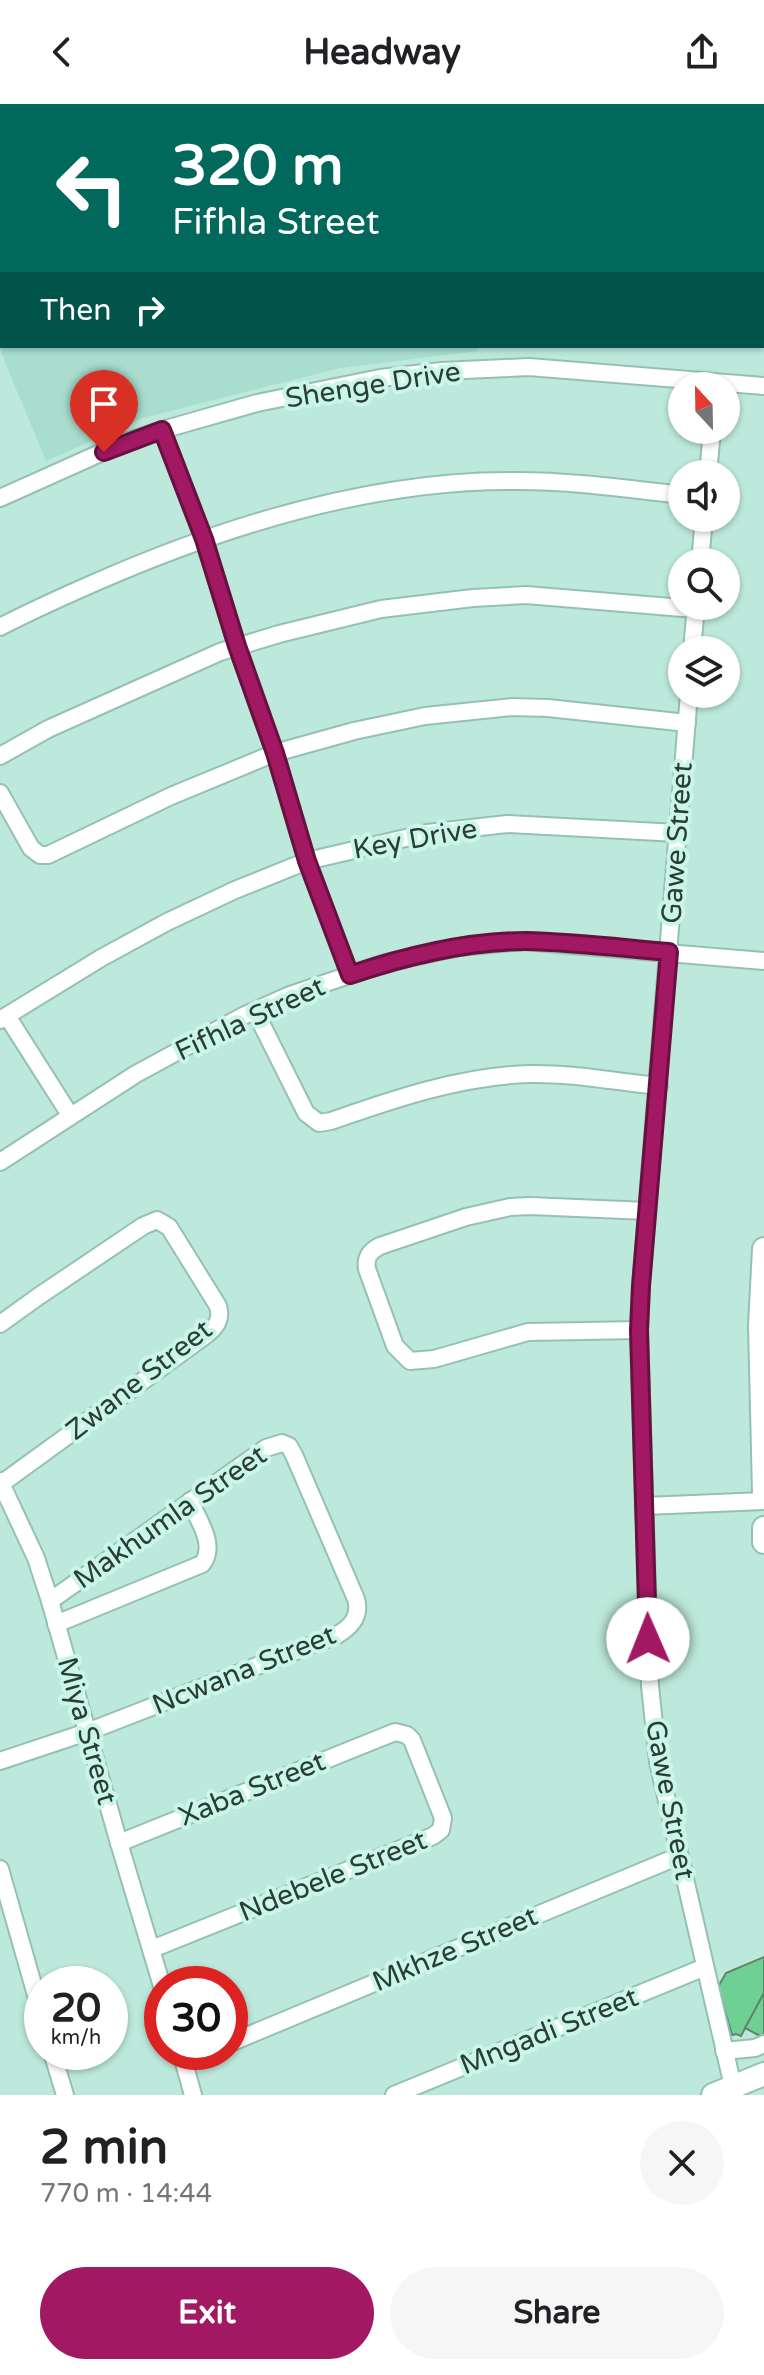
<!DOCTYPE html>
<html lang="en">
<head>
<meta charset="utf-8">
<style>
	:root { --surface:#fff; --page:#f6f6f6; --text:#202124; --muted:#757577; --accent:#a21862 }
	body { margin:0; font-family:"Varela Round",sans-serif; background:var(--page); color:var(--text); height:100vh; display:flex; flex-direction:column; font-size:30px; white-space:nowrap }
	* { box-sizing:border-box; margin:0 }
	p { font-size:26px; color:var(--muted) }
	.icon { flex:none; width:44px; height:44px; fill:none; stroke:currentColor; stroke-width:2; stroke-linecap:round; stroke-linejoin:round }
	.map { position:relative; height:1991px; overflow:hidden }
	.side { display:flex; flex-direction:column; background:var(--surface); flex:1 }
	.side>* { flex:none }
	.hud { position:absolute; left:0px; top:0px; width:764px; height:244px; box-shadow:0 2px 6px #0004; background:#00695c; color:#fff; overflow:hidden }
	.needle { width:52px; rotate:338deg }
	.tools { position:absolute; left:668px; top:268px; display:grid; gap:16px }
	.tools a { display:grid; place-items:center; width:72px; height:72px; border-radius:50%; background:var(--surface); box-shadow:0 2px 6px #0004; font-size:40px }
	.speed { position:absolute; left:24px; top:1862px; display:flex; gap:16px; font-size:40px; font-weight:700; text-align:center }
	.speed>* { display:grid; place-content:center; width:104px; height:104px; border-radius:50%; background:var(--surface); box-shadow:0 2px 6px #0004; line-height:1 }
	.speed small { font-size:20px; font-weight:400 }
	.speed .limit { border:12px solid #d22; background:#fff; color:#111 }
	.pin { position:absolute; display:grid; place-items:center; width:68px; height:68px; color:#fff; margin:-82px -34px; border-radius:50% 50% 50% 0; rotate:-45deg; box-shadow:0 0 8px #0007 }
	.pin .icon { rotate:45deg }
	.me { position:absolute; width:88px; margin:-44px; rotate:359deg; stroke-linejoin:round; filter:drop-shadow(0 0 6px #0008) }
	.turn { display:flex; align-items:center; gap:28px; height:168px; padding:0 40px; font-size:36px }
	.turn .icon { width:104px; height:104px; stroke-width:2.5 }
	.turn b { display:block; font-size:56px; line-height:68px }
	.then { display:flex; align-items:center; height:76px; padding:0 40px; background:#0003; gap:16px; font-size:30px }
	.round { display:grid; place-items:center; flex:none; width:84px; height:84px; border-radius:42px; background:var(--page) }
	.headline { display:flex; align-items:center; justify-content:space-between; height:136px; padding:0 40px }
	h1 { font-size:48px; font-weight:700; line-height:60px }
	.action { display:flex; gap:16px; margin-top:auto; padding:16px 40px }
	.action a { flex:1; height:92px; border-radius:48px; background:var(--accent); color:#fff; font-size:32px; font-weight:700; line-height:92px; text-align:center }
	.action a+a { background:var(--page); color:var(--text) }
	header { display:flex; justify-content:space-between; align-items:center; height:104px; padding:0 40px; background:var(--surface); font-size:36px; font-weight:700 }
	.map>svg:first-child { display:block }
</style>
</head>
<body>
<header><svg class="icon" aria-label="back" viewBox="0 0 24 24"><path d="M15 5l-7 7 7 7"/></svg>Headway<svg class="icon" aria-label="share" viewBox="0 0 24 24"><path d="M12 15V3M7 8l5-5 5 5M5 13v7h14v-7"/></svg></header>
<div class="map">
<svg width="764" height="1991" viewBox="0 0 764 1991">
	<rect width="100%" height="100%" fill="#bce9db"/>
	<g fill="#a9ddce">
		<polygon points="10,0 377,0 378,2 8,2"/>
		<polygon points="2,8 2,242 476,242 478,247 340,264 143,314 46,357 0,246 0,10"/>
	</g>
	<g fill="#6ed093" stroke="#62826c" stroke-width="2">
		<polygon points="764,1853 764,1889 741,1932 736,1930 732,1931 718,1883 726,1869"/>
		<polygon points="764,1889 764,1934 745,1924"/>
	</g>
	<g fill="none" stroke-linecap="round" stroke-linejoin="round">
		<g stroke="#95c1b4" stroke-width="20">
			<g id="minor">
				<polyline points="134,0 134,2"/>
				<polyline points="172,0 177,2"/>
				<polyline points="162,326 204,435 237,542 275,649 307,757 350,871"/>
				<polyline points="708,370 712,326"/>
				<polyline points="0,394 125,338 162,326 257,299 380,274 442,267 529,263 764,282"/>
				<polyline points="700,458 704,414"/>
				<path d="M 0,523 C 31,507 62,493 94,479 C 224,422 375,375 518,377 C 572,377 628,385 682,391"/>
				<polyline points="692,546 696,502"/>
				<polyline points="689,590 641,1182 639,1226 650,1582 658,1658 735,1991"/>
				<polyline points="0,652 48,625 220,548 279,530 381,505 473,494 526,491 695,505"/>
				<polyline points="0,689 31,744 40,751 48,751 171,692 275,649 354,627 425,612 512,603 548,604 687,619"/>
				<path d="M 255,907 L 306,1009 L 319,1019 L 331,1017 C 394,995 461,972 529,970 C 572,969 616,978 659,982"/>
				<polyline points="7,912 70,1011"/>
				<polyline points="0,916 101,854 167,818 235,786 307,757 427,729 507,720 678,729"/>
				<polyline points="0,1058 136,970 243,912 290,891 385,859 459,843 523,837 764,857"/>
				<path d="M 0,1220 L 39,1192 L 143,1122 L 157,1116 L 169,1123 L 218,1202 C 222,1216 216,1223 206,1231 L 1,1380"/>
				<path d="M 639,1226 L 528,1228 L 434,1255 L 410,1257 L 395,1242 L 367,1165 C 365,1153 370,1147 380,1142 L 466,1113 L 510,1103 L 530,1102 L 647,1107"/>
				<polyline points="0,1377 36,1454 50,1497 119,1739 162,1882"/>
				<polyline points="645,1402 764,1397"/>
				<path d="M 56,1520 L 202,1460 C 217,1441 198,1416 190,1397"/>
				<path d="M 0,1657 L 87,1628 L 337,1531 C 351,1523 361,1513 356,1495 L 294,1351 L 289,1342 L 282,1339 L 266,1344 L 50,1497"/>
				<polyline points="119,1739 395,1628 407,1631 412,1636 443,1714 441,1726 433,1732 152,1845"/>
				<polyline points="0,1765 42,1912"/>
				<polyline points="230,1939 679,1752"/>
				<polyline points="724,1947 755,1944 764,1940"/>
				<polyline points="52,1948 65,1991"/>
				<polyline points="181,1948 193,1991"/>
				<polyline points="184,1958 207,1948"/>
				<polyline points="394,1991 705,1863"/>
			</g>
		</g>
		<g stroke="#95c1b4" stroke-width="26">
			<g id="major">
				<polyline points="764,1145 760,1221 764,1389"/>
				<polyline points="764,1424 764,1438"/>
				<polyline points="713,1991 764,1970"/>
			</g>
		</g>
		<use href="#minor" stroke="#fff" stroke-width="16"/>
		<use href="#major" stroke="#fff" stroke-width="22"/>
	</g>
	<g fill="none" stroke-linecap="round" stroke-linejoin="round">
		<g stroke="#691040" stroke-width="20">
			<path id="route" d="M 104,348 L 162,326 L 204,435 L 237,542 L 275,649 L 307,757 L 350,871 C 406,852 467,837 526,837 C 574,838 622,844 669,848 L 641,1182 L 639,1226 L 648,1535"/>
		</g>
		<use href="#route" stroke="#a21862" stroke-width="14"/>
	</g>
	<g text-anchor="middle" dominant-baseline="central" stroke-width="8" stroke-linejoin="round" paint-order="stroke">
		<g font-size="28" fill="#2b3d37" stroke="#c9f6e9">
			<text transform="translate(373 281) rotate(-9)">Shenge Drive</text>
			<text transform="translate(415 735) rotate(-10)">Key Drive</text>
			<text transform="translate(677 739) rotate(-86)">Gawe Street</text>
			<text transform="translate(250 915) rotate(-25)">Fifhla Street</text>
			<text transform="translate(139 1276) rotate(-38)">Zwane Street</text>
			<text transform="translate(170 1413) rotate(-35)">Makhumla Street</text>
			<text transform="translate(244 1566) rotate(-22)">Ncwana Street</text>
			<text transform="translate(87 1627) rotate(74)">Miya Street</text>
			<text transform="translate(252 1685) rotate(-22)">Xaba Street</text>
			<text transform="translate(670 1696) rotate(79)">Gawe Street</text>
			<text transform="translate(333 1772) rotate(-22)">Ndebele Street</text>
			<text transform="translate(455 1845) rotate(-23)">Mkhze Street</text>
			<text transform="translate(549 1927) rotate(-22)">Mngadi Street</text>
		</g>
	</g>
</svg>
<div class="tools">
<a><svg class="needle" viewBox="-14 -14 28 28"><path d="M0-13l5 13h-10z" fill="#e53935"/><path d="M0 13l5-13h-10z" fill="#757577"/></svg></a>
<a><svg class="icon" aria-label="sound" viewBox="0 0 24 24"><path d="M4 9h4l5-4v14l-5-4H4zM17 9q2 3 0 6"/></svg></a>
<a><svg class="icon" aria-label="search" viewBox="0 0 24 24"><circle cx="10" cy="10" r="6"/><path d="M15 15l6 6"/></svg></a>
<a><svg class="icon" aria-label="layers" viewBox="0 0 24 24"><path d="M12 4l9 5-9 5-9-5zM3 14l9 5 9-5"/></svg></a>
</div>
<div class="speed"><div>20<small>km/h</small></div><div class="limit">30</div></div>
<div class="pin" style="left:104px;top:348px;background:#d93025"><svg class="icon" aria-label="arrive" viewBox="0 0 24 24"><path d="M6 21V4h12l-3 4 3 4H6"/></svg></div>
<svg class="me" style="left:648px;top:1535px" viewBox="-20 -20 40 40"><circle r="19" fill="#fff"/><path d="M0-13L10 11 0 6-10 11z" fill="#a21862"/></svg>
<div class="hud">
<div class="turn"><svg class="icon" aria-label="left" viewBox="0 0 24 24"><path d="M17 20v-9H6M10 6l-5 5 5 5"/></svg><div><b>320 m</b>Fifhla Street</div></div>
<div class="then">Then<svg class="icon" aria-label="right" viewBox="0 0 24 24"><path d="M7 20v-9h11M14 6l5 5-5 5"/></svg></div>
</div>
</div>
<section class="side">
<div class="headline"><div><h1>2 min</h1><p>770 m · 14:44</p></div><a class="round"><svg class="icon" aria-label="close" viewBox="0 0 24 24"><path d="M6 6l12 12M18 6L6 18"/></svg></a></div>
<div class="action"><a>Exit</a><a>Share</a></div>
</section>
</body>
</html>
